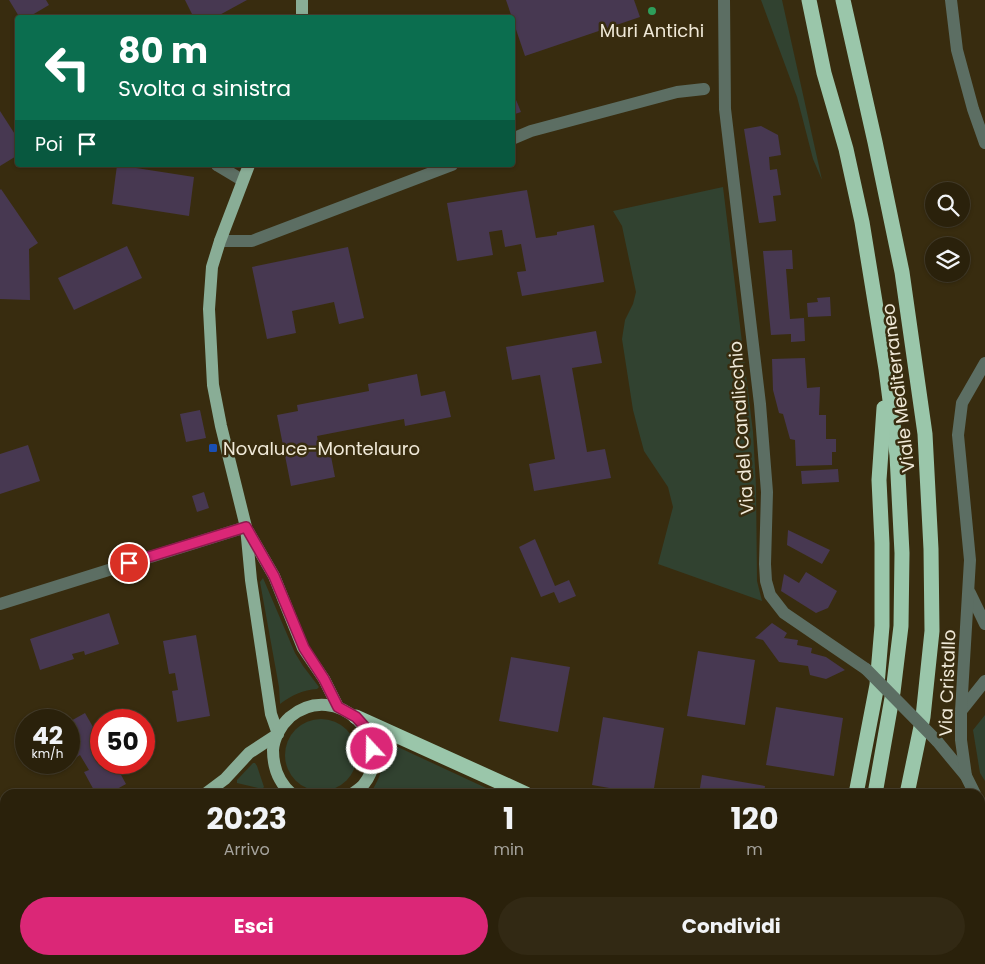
<!DOCTYPE html>
<html lang="it">
<head>
<meta charset="utf-8">
<style>
	:root { --surface:#2a210b; --page:#322914; --text:#f1f3f6; --muted:#a5a39d; --line:#463e2c; --accent:#db2777 }
	body { margin:0; font-family:Poppins,sans-serif; background:var(--page); color:var(--text); height:100vh; display:flex; flex-direction:column; font-size:19px; white-space:nowrap }
	* { box-sizing:border-box; margin:0 }
	p { font-size:16px; color:var(--muted) }
	.icon { flex:none; width:28px; height:28px; fill:none; stroke:currentColor; stroke-width:2; stroke-linecap:round; stroke-linejoin:round }
	.map { position:relative; flex:1; overflow:hidden }
	.drawer { position:absolute; left:0px; top:789px; width:985px; height:176px; display:flex; flex-direction:column; background:var(--surface); border-radius:15px 15px 0 0; box-shadow:0 1px 4px #0004,0 0 0 1px var(--line) }
	.drawer>* { flex:none }
	.banner { position:absolute; left:15px; top:15px; width:500px; height:152px; border-radius:5px; box-shadow:0 1px 4px #0004,0 0 0 1px var(--line); background:#0b6e4f; color:#fff; overflow:hidden }
	.fabs { position:absolute; left:925px; top:182px; display:grid; gap:10px }
	.fabs a { display:grid; place-items:center; width:45px; height:45px; border-radius:50%; background:var(--surface); box-shadow:0 1px 4px #0004,0 0 0 1px var(--line); font-size:25px }
	.speed { position:absolute; left:15px; top:709px; display:flex; gap:10px; font-size:25px; font-weight:700; text-align:center }
	.speed>* { display:grid; place-content:center; width:65px; height:65px; border-radius:50%; background:var(--surface); box-shadow:0 1px 4px #0004,0 0 0 1px var(--line); line-height:1 }
	.speed small { font-size:12px; font-weight:400 }
	.speed .limit { border:8px solid #d22; background:#fff; color:#111 }
	.pin { position:absolute; display:grid; place-items:center; width:42px; height:42px; color:#fff; margin:-21px; border:2px solid #fff; border-radius:50%; box-shadow:0 1px 5px #0007 }
	.me { position:absolute; width:55px; margin:-28px; rotate:339deg; stroke-linejoin:round; filter:drop-shadow(0 0 4px #0008) }
	.turn { display:flex; align-items:center; gap:18px; height:105px; padding:0 20px; font-size:22px }
	.turn .icon { width:65px; height:65px; stroke-width:2.5 }
	.turn b { display:block; font-size:35px; line-height:42px }
	.then { display:flex; align-items:center; height:48px; padding:0 20px; background:#0003; gap:10px; font-size:19px }
	.eta { display:flex; justify-content:space-evenly; align-items:center; height:85px; text-align:center }
	.eta b { font-size:30px; font-weight:700; line-height:35px }
	.action { display:flex; gap:10px; margin-top:auto; padding:10px 20px }
	.action a { flex:1; height:58px; border-radius:30px; background:var(--accent); color:#fff; font-size:20px; font-weight:700; line-height:58px; text-align:center }
	.action a+a { background:var(--page); color:var(--text) }
	.map>svg:first-child { display:block }
</style>
</head>
<body>
<div class="map">
<svg width="985" height="964" viewBox="0 0 985 964">
	<rect width="100%" height="100%" fill="#382c0f"/>
	<g fill="#314230">
		<polygon points="761,0 782,0 822,180 813,159 797,97"/>
		<polygon points="723,187 753,432 756,486 757,581 762,601 658,564 673,507 668,487 644,451 633,410 622,339 625,320 633,304 636,292 622,226 613,211"/>
		<path d="M 263,578 L 295,653 L 303,666 L 319,687 L 317,689 C 303,690 292,695 280,704 L 279,687 L 260,582 Z"/>
		<polygon points="985,715 985,781 980,773 973,730"/>
		<circle cx="321" cy="755" r="36"/>
		<path d="M 387,742 L 499,794 L 370,794 C 381,776 384,767 383,746 Z"/>
		<polygon points="253,763 255,763 257,766 264,787 262,789 237,783 237,780"/>
	</g>
	<g fill="#473851">
		<polygon points="9,0 46,0 49,5 27,18 20,18"/>
		<polygon points="185,0 247,0 214,18 194,18"/>
		<polygon points="506,0 634,0 640,17 525,56"/>
		<polygon points="512,90 521,112 512,115"/>
		<polygon points="0,111 18,139 18,155 0,166"/>
		<polygon points="761,126 778,135 781,155 769,157 770,170 777,169 781,195 773,196 776,221 759,223 744,129"/>
		<polygon points="117,165 194,177 189,216 112,204"/>
		<polygon points="1,189 38,243 29,249 30,300 0,299 0,190"/>
		<polygon points="527,190 536,238 557,235 557,232 594,225 604,282 522,296 517,272 526,271 521,244 505,247 502,230 489,232 493,255 457,261 447,203"/>
		<polygon points="127,246 142,278 74,310 58,278"/>
		<polygon points="348,247 364,318 339,324 334,302 292,311 296,333 267,339 252,267"/>
		<polygon points="792,250 793,269 786,269 790,319 804,318 805,341 791,342 791,334 771,335 763,251"/>
		<polygon points="830,297 831,316 808,317 807,303 818,302 817,298"/>
		<polygon points="596,331 602,363 572,368 587,452 605,449 611,478 534,491 529,464 555,459 540,375 512,380 506,347"/>
		<polygon points="805,358 807,388 820,387 819,415 826,415 826,439 836,439 836,452 832,452 832,465 796,466 795,440 790,439 783,414 779,413 773,390 772,359"/>
		<polygon points="417,374 421,396 445,391 451,417 405,426 404,419 317,436 320,453 330,451 335,477 291,486 277,415 298,411 297,405 369,391 368,384"/>
		<polygon points="200,410 206,438 186,442 180,414"/>
		<polygon points="28,445 40,481 0,494 0,454"/>
		<polygon points="838,469 839,482 802,484 801,471"/>
		<polygon points="204,492 209,508 197,512 192,496"/>
		<polygon points="788,530 830,550 822,564 787,545"/>
		<polygon points="535,539 555,586 569,580 576,596 559,603 554,592 541,597 519,547"/>
		<polygon points="806,572 837,591 828,608 816,613 781,591 784,574 799,583"/>
		<polygon points="109,613 119,644 85,655 84,651 72,654 74,659 40,670 30,639"/>
		<polygon points="772,623 787,633 784,638 798,640 797,645 812,648 811,653 826,657 845,670 826,679 810,675 808,666 779,662 763,640 755,638"/>
		<polygon points="196,635 210,716 177,722 172,691 178,690 175,673 169,674 163,641"/>
		<polygon points="698,651 755,660 745,725 687,716"/>
		<polygon points="511,657 570,667 558,732 499,721"/>
		<polygon points="776,707 843,718 834,776 766,765"/>
		<polygon points="85,713 101,741 101,762 114,762 126,784 108,794 96,794 84,772 89,770 80,755 74,759 69,750 69,722"/>
		<polygon points="603,717 664,728 653,794 644,794 592,785"/>
		<polygon points="702,775 765,786 764,794 699,794"/>
		<polygon points="8,960 97,960 105,964 6,964"/>
		<polygon points="520,960 623,960 625,964 512,964"/>
	</g>
	<g fill="none" stroke-linecap="round" stroke-linejoin="round">
		<g stroke="#5c6e63" stroke-width="12">
			<polyline points="724,0 725,109 760,404 767,492 765,564 766,581 770,595 784,613 866,669"/>
			<polyline points="951,0 957,50 973,109 985,143"/>
			<polyline points="512,139 531,131 677,92 704,89"/>
			<polyline points="217,165 242,180"/>
			<polyline points="220,241 252,241 452,165"/>
			<polyline points="970,593 985,624"/>
			<polyline points="0,604 246,527"/>
			<polyline points="961,711 985,681"/>
			<polyline points="937,741 966,776 975,794"/>
			<polyline points="966,776 961,740 961,711 970,560 958,435 962,403 985,363"/>
			<polyline points="980,802 985,811"/>
			<polyline points="0,951 5,948"/>
			<polyline points="122,964 124,960"/>
		</g>
		<g stroke="#89ad96" stroke-width="12">
			<polyline points="302,18 302,0"/>
			<polyline points="248,531 274,576 303,648 324,679 338,707"/>
			<polyline points="205,794 225,779 249,753 278,734 271,714 251,580 246,527 221,426 213,385 209,309 212,267 220,241 249,165"/>
			<path d="M 292,794 C 279,783 273,767 273,750 C 274,738 281,725 290,717 C 337,678 398,741 364,784 C 361,788 356,791 352,794"/>
			<polyline points="0,918 5,915"/>
			<polyline points="320,960 321,964"/>
		</g>
		<g stroke="#9ac6aa" stroke-width="15">
			<polyline points="809,0 824,73 846,149 862,222 886,369 897,455 902,553 901,626 893,692 875,794"/>
			<polyline points="843,0 875,142 902,272 925,434 931,549 932,631 923,717 907,794"/>
			<polyline points="356,717 526,794"/>
			<polyline points="856,794 877,685 882,626 882,543 879,480 884,408"/>
			<polyline points="766,960 769,964"/>
			<polyline points="835,964 836,960"/>
			<polyline points="868,964 869,960"/>
		</g>
		<polyline stroke="#5c6e63" stroke-width="12" points="866,669 937,741"/>
	</g>
	<g fill="none" stroke-linecap="round" stroke-linejoin="round">
		<g stroke="#8e194d" stroke-width="12">
			<polyline id="route" points="129,563 246,527 274,576 304,648 324,679 338,707 356,717 364,726 370,737 372,749"/>
		</g>
		<use href="#route" stroke="#db2777" stroke-width="9"/>
	</g>
	<circle fill="#2e9e5b" stroke="#382c0f" stroke-width="2" cx="652" cy="11" r="5"/>
	<rect fill="#1a4fb4" stroke="#382c0f" stroke-width="2" x="208" y="443" width="10" height="10" rx="2.5"/>
	<g text-anchor="middle" dominant-baseline="central" stroke-width="5" stroke-linejoin="round" paint-order="stroke">
		<g font-size="18" fill="#f0e9d8" stroke="#382c0f">
			<text x="652" y="30">Muri Antichi</text>
			<text x="223" y="448" text-anchor="start">Novaluce-Montelauro</text>
		</g>
		<g font-size="18" fill="#f0e9d8" stroke="#382c0f">
			<text transform="translate(898 388) rotate(-97)">Viale Mediterraneo</text>
			<text transform="translate(741 428) rotate(-94)">Via del Canalicchio</text>
			<text transform="translate(947 683) rotate(-88)">Via Cristallo</text>
		</g>
	</g>
</svg>
<div class="fabs">
<a><svg class="icon" aria-label="search" viewBox="0 0 24 24"><circle cx="10" cy="10" r="6"/><path d="M15 15l6 6"/></svg></a>
<a><svg class="icon" aria-label="layers" viewBox="0 0 24 24"><path d="M12 4l9 5-9 5-9-5zM3 14l9 5 9-5"/></svg></a>
</div>
<div class="speed"><div>42<small>km/h</small></div><div class="limit">50</div></div>
<div class="pin" style="left:129px;top:563px;background:#d93025"><svg class="icon" aria-label="arrive" viewBox="0 0 24 24"><path d="M6 21V4h12l-3 4 3 4H6"/></svg></div>
<svg class="me" style="left:372px;top:749px" viewBox="-20 -20 40 40"><circle r="17" fill="#db2777" stroke="#fff" stroke-width="3"/><path d="M0-11L8 9 0 5-8 9z" fill="#fff"/></svg>
<div class="banner">
<div class="turn"><svg class="icon" aria-label="left" viewBox="0 0 24 24"><path d="M17 20v-9H6M10 6l-5 5 5 5"/></svg><div><b>80 m</b>Svolta a sinistra</div></div>
<div class="then">Poi<svg class="icon" aria-label="arrive" viewBox="0 0 24 24"><path d="M6 21V4h12l-3 4 3 4H6"/></svg></div>
</div>
<section class="drawer">
<div class="eta">
<div><b>20:23</b><p>Arrivo</p></div>
<div><b>1</b><p>min</p></div>
<div><b>120</b><p>m</p></div>
</div>
<div class="action"><a>Esci</a><a>Condividi</a></div>
</section>
</div>
</body>
</html>
